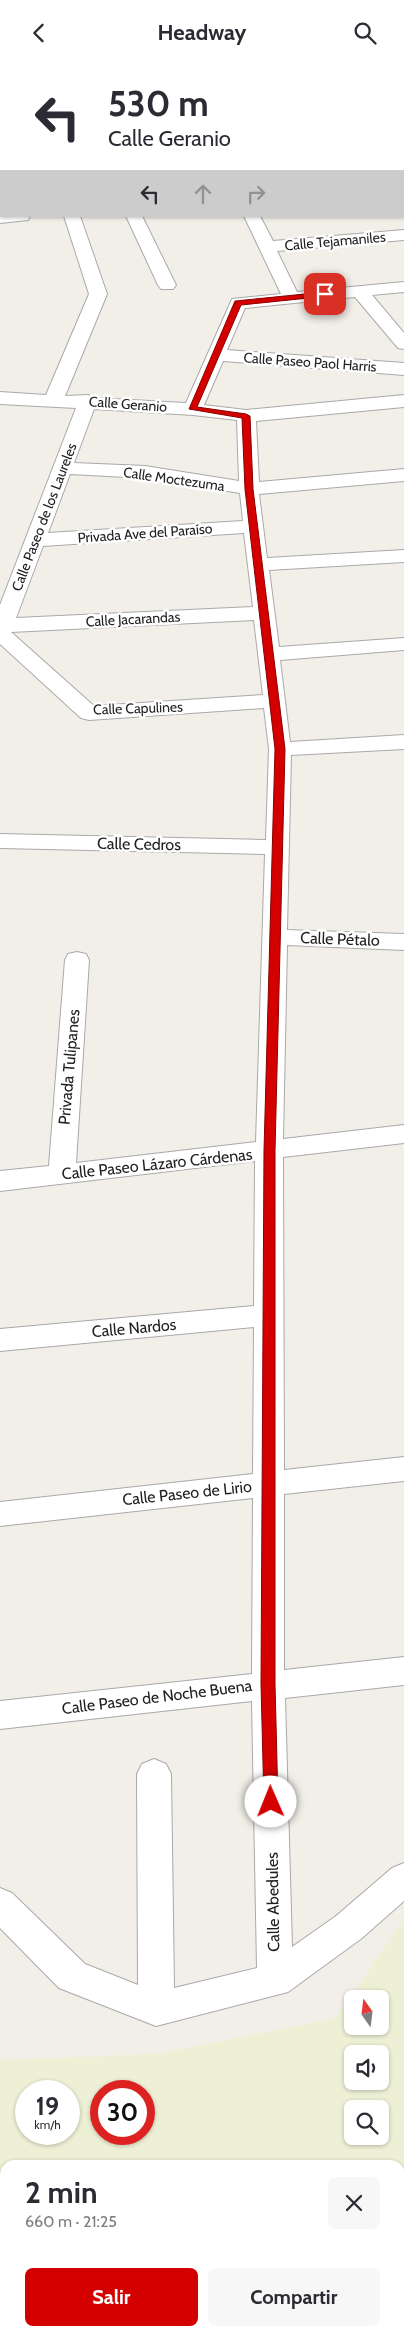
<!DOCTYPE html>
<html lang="es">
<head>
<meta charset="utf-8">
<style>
	:root { --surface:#fff; --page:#f7f7f7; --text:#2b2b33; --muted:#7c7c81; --accent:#d40000 }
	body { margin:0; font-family:Cabin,sans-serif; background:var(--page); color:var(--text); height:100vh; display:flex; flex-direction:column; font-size:19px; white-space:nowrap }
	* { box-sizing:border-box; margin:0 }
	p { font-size:16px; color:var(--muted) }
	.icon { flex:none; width:28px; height:28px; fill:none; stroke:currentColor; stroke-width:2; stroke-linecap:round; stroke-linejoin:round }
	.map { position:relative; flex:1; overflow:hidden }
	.sheet { position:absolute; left:0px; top:2095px; width:405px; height:176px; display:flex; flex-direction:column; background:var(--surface); border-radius:15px 15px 0 0; box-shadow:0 1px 4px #0004 }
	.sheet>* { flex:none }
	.banner { position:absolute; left:0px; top:0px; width:405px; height:152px; box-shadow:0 1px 4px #0004; background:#fff; color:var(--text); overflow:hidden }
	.needle { width:32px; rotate:346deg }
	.controls { position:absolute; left:344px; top:1925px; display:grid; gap:10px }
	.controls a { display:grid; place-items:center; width:45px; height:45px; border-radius:8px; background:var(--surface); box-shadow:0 1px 4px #0004; font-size:25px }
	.speed { position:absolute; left:15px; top:2015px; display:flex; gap:10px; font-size:25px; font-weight:700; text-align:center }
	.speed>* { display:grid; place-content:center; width:65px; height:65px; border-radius:50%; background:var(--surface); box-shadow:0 1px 4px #0004; line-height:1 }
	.speed small { font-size:12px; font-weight:400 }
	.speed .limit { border:8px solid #d22; background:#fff; color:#111 }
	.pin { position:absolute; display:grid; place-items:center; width:42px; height:42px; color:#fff; margin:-21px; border-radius:10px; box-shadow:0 2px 8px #0006 }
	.me { position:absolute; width:55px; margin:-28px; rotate:359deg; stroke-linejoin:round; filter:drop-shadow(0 0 4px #0008) }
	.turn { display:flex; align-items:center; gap:18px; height:105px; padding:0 25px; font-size:22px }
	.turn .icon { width:65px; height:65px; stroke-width:2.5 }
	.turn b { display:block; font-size:35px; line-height:42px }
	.lanes { display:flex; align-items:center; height:48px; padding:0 25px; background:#0003; justify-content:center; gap:25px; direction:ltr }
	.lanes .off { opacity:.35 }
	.round { display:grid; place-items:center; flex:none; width:52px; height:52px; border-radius:8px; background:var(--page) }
	.head { display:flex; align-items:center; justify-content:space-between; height:85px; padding:0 25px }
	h1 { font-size:30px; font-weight:700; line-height:38px }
	.cta { display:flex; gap:10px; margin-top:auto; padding:10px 25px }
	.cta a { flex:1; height:58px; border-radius:8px; background:var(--accent); color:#fff; font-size:20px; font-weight:700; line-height:58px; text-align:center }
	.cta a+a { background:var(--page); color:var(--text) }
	header { display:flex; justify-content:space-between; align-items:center; height:65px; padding:0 25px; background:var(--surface); font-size:22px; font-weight:700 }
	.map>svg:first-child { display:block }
</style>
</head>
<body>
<header><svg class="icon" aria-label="back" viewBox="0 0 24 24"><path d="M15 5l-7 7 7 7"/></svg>Headway<svg class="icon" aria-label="search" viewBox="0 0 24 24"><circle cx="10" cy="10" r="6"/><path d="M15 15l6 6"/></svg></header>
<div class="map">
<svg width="404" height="2271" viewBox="0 0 404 2271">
	<rect width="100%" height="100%" fill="#f2efe9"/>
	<path fill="#eef0d5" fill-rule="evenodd" d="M 404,1854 L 404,2271 L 0,2271 L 0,1995 L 156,1989 L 336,1953 ZM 352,1934 L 380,1934 L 380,1961 L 352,1961 ZM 352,1989 L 380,1989 L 380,2016 L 352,2016 ZM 26,2026 L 69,2026 L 69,2069 L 26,2069 ZM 101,2026 L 144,2026 L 144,2069 L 101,2069 ZM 352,2044 L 380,2044 L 380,2071 L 352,2071 ZM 5,2100 L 400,2100 L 400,2266 L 5,2266 Z"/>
	<polygon fill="#c8facc" points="0,0 404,0 404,9 404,1 1,1 0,28"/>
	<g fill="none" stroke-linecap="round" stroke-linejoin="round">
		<g stroke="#a9a9a9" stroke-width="2">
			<g id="minor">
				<rect x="0" y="31" width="1" height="10"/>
				<rect x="0" y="82" width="1" height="10"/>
				<polygon points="0,148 1,151 30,151 28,155 0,158"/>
				<path d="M 64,151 L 80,151 L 107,229 L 65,331 L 88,330 L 95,333 L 186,338 L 232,234 L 281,229 L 244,151 L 260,151 L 273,176 L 404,165 L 404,175 L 277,186 L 297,227 L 404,217 L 404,227 L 372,230 L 404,268 L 404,284 L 398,283 L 355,232 L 245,243 L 227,285 L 404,298 L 404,310 L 223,296 L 204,340 L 246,345 L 404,330 L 404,342 L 256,356 L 259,417 L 404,404 L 404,416 L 259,429 L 267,493 L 404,485 L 404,497 L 269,505 L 279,582 L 404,573 L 404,585 L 280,595 L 290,677 L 404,670 L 404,684 L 291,690 L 287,865 L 404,869 L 404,885 L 287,880 L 283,1074 L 404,1060 L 404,1078 L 283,1092 L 284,1405 L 404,1392 L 404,1416 L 284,1429 L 284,1605 L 404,1592 L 404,1620 L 285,1633 L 292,1882 L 336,1851 L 392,1803 L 404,1798 L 404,1836 L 362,1873 L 288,1927 L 156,1961 L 59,1923 L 0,1863 L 0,1823 L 12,1828 L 85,1899 L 138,1920 L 137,1709 L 142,1699 L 154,1694 L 166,1699 L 171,1709 L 174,1923 L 257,1903 L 252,1636 L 0,1664 L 0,1636 L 252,1609 L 253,1433 L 0,1461 L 0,1437 L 253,1409 L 254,1262 L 0,1286 L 0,1264 L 254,1241 L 255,1096 L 0,1126 L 0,1106 L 49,1101 L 65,895 L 68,889 L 77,887 L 86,889 L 89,895 L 76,1098 L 256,1077 L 265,789 L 0,783 L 0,769 L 266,775 L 269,684 L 264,643 L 89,655 L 81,653 L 0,579 L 0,540 L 76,343 L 0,339 L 0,327 L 46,330 L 89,229 ZM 94,344 L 193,350 L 237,355 L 239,416 L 145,401 L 74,398 ZM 70,409 L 145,413 L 240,428 L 243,456 L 48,468 ZM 244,468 L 253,542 L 16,553 L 43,481 ZM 254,555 L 263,630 L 94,641 L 11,567 Z"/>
				<polygon points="126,151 142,151 176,220 173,224 161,224 158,220"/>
			</g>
		</g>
		<polyline stroke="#fa8072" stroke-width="2" stroke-dasharray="1 1" stroke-linecap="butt" points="180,1 182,0"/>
		<use href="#minor" fill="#fff" fill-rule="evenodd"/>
	</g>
	<polygon fill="#d40000" stroke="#8a0000" points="325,227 328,227 328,231 241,240 197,342 246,349 250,351 253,424 285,684 275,1086 275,1619 278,1737 276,1742 271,1744 266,1742 264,1737 261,1619 264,1086 275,684 245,424 242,353 189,344 235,236"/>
	<g text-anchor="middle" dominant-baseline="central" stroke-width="5" stroke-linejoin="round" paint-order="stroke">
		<g font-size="14" fill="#222" stroke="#fff">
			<text transform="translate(335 176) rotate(-5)">Calle Tejamaniles</text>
			<text transform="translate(310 297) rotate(4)">Calle Paseo Paol Harris</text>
			<text transform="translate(128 339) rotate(4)">Calle Geranio</text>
			<text transform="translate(174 414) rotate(8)">Calle Moctezuma</text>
			<text transform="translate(44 452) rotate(-69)">Calle Paseo de los Laureles</text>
			<text transform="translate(145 468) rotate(-4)">Privada Ave del Paraíso</text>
			<text transform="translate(133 554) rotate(-3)">Calle Jacarandas</text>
			<text transform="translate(138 643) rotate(-2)">Calle Capulines</text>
		</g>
		<g font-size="16" fill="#222" stroke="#fff">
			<text transform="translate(139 779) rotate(1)">Calle Cedros</text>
			<text transform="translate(340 874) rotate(2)">Calle Pétalo</text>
			<text transform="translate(69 1002) rotate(-85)">Privada Tulipanes</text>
			<text transform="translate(157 1099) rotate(-6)">Calle Paseo Lázaro Cárdenas</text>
			<text transform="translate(134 1263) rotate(-5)">Calle Nardos</text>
			<text transform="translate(187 1428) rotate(-6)">Calle Paseo de Lirio</text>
			<text transform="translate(157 1632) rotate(-7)">Calle Paseo de Noche Buena</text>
			<text transform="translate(273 1837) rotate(-91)">Calle Abedules</text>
		</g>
	</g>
</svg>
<div class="controls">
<a><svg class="needle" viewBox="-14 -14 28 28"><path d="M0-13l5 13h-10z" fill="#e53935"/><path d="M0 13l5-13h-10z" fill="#7c7c81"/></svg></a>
<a><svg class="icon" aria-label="sound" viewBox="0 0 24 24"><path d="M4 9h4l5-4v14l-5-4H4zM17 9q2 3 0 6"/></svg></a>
<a><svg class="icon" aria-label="search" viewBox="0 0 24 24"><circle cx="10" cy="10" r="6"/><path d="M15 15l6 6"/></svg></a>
</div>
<div class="speed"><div>19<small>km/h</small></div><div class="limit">30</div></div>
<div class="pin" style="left:325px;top:229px;background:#d93025"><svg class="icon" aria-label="arrive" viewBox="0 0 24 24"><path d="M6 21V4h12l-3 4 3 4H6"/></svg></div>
<svg class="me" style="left:271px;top:1737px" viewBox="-20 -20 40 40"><circle r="19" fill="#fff"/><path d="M0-13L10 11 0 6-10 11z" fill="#d40000"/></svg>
<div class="banner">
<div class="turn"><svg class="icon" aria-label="left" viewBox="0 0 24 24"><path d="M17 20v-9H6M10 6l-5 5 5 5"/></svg><div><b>530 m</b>Calle Geranio</div></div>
<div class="lanes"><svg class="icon" aria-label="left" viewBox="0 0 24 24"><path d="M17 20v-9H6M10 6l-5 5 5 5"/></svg><svg class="icon off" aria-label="ahead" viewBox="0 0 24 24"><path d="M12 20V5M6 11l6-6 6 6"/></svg><svg class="icon off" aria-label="right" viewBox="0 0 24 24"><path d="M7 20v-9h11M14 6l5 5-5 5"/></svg></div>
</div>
<section class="sheet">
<div class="head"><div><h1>2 min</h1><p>660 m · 21:25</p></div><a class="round"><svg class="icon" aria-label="close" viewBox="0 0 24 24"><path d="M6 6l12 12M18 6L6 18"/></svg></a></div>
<div class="cta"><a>Salir</a><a>Compartir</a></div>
</section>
</div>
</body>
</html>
